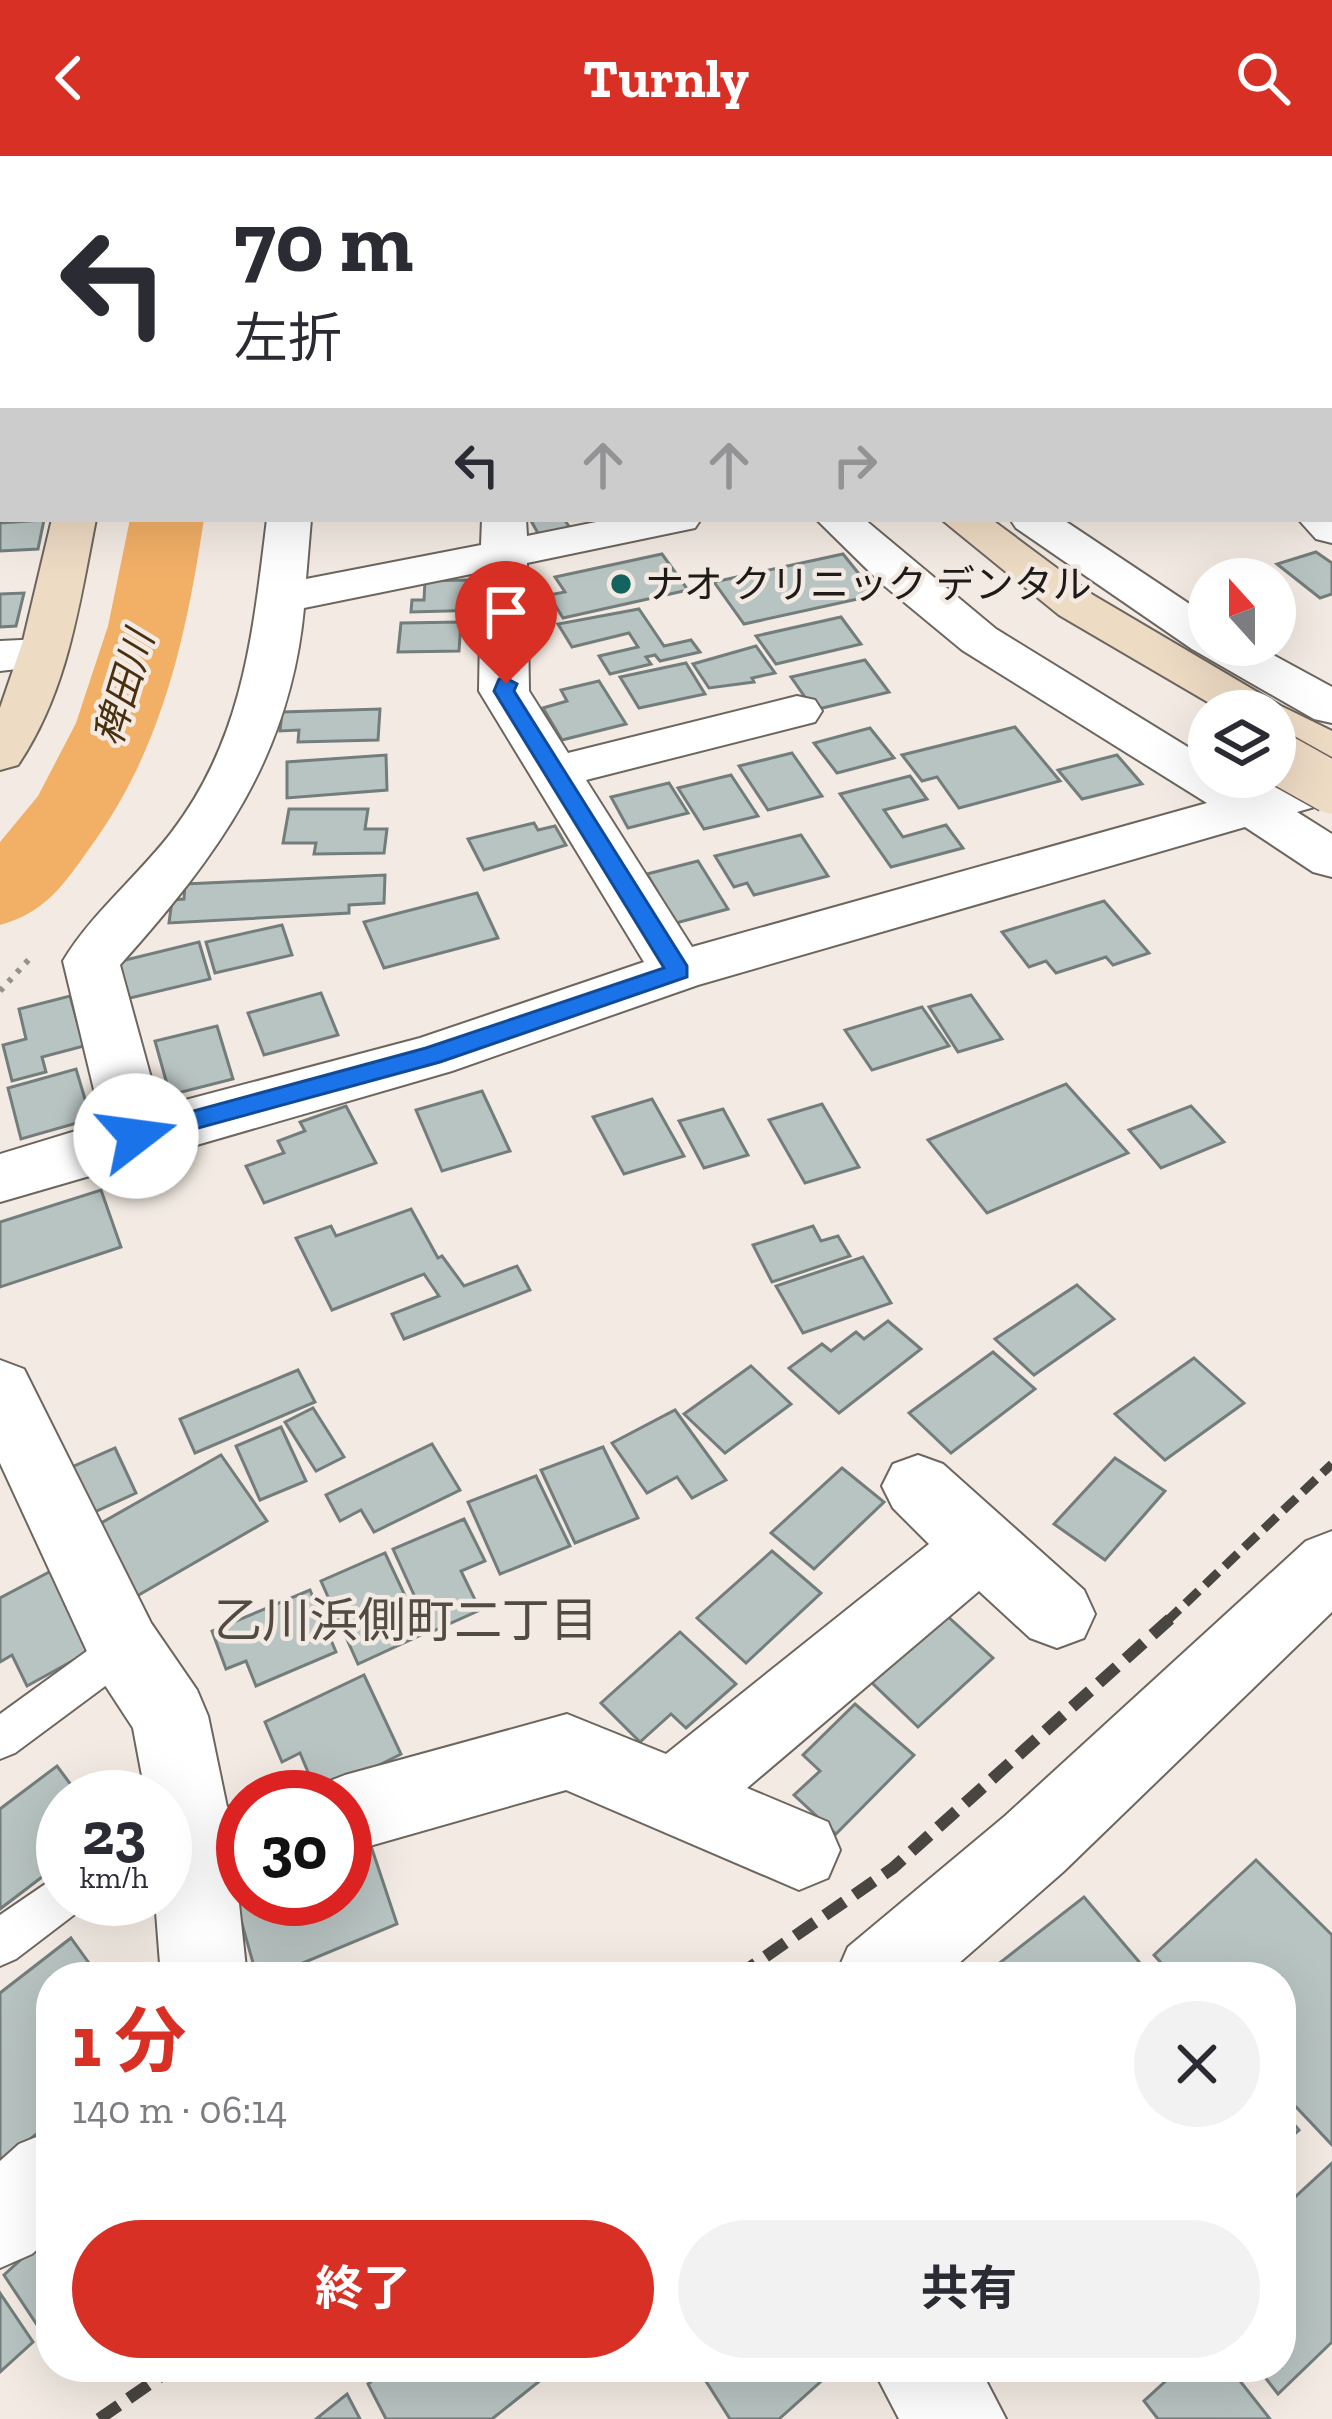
<!DOCTYPE html>
<html lang="ja">
<head>
<meta charset="utf-8">
<style>
	:root { --surface:#fff; --page:#f2f2f3; --text:#2b2b33; --muted:#7c7c81; --accent:#d93025 }
	body { margin:0; font-family:"Zilla Slab","Noto Sans JP",serif; background:var(--page); color:var(--text); height:100vh; display:flex; flex-direction:column; font-size:45px; white-space:nowrap }
	* { box-sizing:border-box; margin:0 }
	p { font-size:39px; color:var(--muted) }
	.icon { flex:none; width:66px; height:66px; fill:none; stroke:currentColor; stroke-width:2; stroke-linecap:round; stroke-linejoin:round }
	.map { position:relative; flex:1; overflow:hidden }
	.side { position:absolute; left:36px; top:1806px; width:1260px; height:420px; display:flex; flex-direction:column; background:var(--surface); border-radius:48px; box-shadow:0 12px 48px #0002 }
	.side>* { flex:none }
	.hud { position:absolute; left:0px; top:0px; width:1332px; height:366px; box-shadow:0 12px 48px #0002; background:#fff; color:var(--text); overflow:hidden }
	.needle { width:78px; rotate:339deg }
	.fabs { position:absolute; left:1188px; top:402px; display:grid; gap:24px }
	.fabs a { display:grid; place-items:center; width:108px; height:108px; border-radius:50%; background:var(--surface); box-shadow:0 12px 48px #0002; font-size:60px }
	.speed { position:absolute; left:36px; top:1614px; display:flex; gap:24px; font-size:60px; font-weight:700; text-align:center }
	.speed>* { display:grid; place-content:center; width:156px; height:156px; border-radius:50%; background:var(--surface); box-shadow:0 12px 48px #0002; line-height:1 }
	.speed small { font-size:30px; font-weight:400 }
	.speed .limit { border:18px solid #d22; background:#fff; color:#111 }
	.pin { position:absolute; display:grid; place-items:center; width:102px; height:102px; color:#fff; margin:-123px -51px; border-radius:50% 50% 50% 0; rotate:-45deg; box-shadow:0 0 12px #0007 }
	.pin .icon { rotate:45deg }
	.me { position:absolute; width:132px; margin:-66px; rotate:75deg; stroke-linejoin:round; filter:drop-shadow(0 0 9px #0008) }
	.turn { display:flex; align-items:center; gap:42px; height:252px; padding:0 36px; font-size:54px }
	.turn .icon { width:156px; height:156px; stroke-width:2.5 }
	.turn b { display:block; font-size:84px; line-height:102px }
	.lanes { display:flex; align-items:center; height:114px; padding:0 36px; background:#0003; justify-content:center; gap:60px; direction:ltr }
	.lanes .off { opacity:.35 }
	.round { display:grid; place-items:center; flex:none; width:126px; height:126px; border-radius:63px; background:var(--page) }
	.headline { display:flex; align-items:center; justify-content:space-between; height:204px; padding:0 36px }
	h1 { font-size:72px; font-weight:700; line-height:90px; color:var(--accent) }
	.button { display:flex; gap:24px; margin-top:auto; padding:24px 36px }
	.button a { flex:1; height:138px; border-radius:72px; background:var(--accent); color:#fff; font-size:48px; font-weight:700; line-height:138px; text-align:center }
	.button a+a { background:var(--page); color:var(--text) }
	header { display:flex; justify-content:space-between; align-items:center; height:156px; padding:0 36px; background:var(--accent); color:#fff; font-size:54px; font-weight:700 }
	.map>svg:first-child { display:block }
</style>
</head>
<body>
<header><svg class="icon" aria-label="back" viewBox="0 0 24 24"><path d="M15 5l-7 7 7 7"/></svg>Turnly<svg class="icon" aria-label="search" viewBox="0 0 24 24"><circle cx="10" cy="10" r="6"/><path d="M15 15l6 6"/></svg></header>
<div class="map">
<svg width="1332" height="2263" viewBox="0 0 1332 2263">
	<rect width="100%" height="100%" fill="#f3ebe3"/>
	<g fill="none" stroke-linecap="round" stroke-linejoin="round">
		<path fill="#f2b067" fill-rule="evenodd" d="M 130,363 L 204,363 C 186,482 162,594 89,693 C 63,730 44,757 0,769 L 0,686 L 38,640 L 76,567 L 108,470 Z"/>
	</g>
	<g fill="#b8c4c2" stroke="#727d7c" stroke-width="3">
		<polygon points="530,363 564,363 570,372 539,379"/>
		<polygon points="44,364 38,393 0,395 0,367"/>
		<polygon points="1316,396 1332,407 1332,438 1320,442 1277,408"/>
		<polygon points="662,398 688,434 563,462 549,439 565,436 555,421"/>
		<polygon points="843,398 876,439 744,468 714,426"/>
		<polygon points="467,424 467,429 485,428 484,454 411,456 412,444 424,444 425,425"/>
		<polygon points="24,437 16,470 0,471 0,438"/>
		<polygon points="639,453 664,490 691,484 700,496 660,505 655,499 646,501 651,508 610,518 599,500 638,491 629,477 572,491 558,468"/>
		<polygon points="841,461 861,488 776,508 756,480"/>
		<polygon points="461,466 459,495 398,496 401,467"/>
		<polygon points="756,490 775,517 752,522 754,526 709,532 693,508"/>
		<polygon points="865,504 889,536 814,554 791,521"/>
		<polygon points="686,507 705,538 639,552 620,521"/>
		<polygon points="599,525 626,568 562,584 543,552 567,545 561,534"/>
		<polygon points="380,553 378,584 298,586 299,574 280,575 282,556"/>
		<polygon points="1015,571 1060,625 959,652 937,621 922,625 902,599"/>
		<polygon points="870,572 894,602 837,617 814,587"/>
		<polygon points="792,597 822,640 768,654 739,610"/>
		<polygon points="386,599 387,634 287,642 287,606"/>
		<polygon points="1117,599 1142,628 1082,643 1058,614"/>
		<polygon points="731,619 758,660 704,673 678,632"/>
		<polygon points="910,620 927,643 884,654 903,681 946,669 963,692 891,711 840,638"/>
		<polygon points="669,627 688,657 628,672 611,641"/>
		<polygon points="289,653 368,653 365,673 387,673 384,697 314,698 316,687 283,687"/>
		<polygon points="534,667 538,674 555,670 566,689 484,714 468,683"/>
		<polygon points="801,679 828,720 754,739 747,727 734,731 715,700"/>
		<polygon points="698,705 728,753 676,767 647,718"/>
		<polygon points="385,719 384,747 349,749 349,757 169,767 172,744 184,743 185,728"/>
		<polygon points="477,737 498,782 384,812 364,766"/>
		<polygon points="1104,745 1149,797 1113,809 1106,801 1056,817 1046,805 1029,811 1002,776"/>
		<polygon points="282,769 292,799 215,817 206,786"/>
		<polygon points="199,786 210,823 126,843 117,806"/>
		<polygon points="321,837 338,879 264,899 248,857"/>
		<polygon points="971,839 1002,883 958,896 929,851"/>
		<polygon points="70,840 84,890 42,901 46,916 12,925 3,889 26,883 19,853"/>
		<polygon points="922,851 949,890 872,914 845,874"/>
		<polygon points="217,870 233,923 170,939 155,885"/>
		<polygon points="76,913 91,963 21,983 8,932"/>
		<polygon points="1066,928 1128,997 987,1057 928,984"/>
		<polygon points="482,935 510,995 442,1015 416,954"/>
		<polygon points="652,943 684,1000 624,1018 593,961"/>
		<polygon points="822,948 859,1011 805,1027 769,964"/>
		<polygon points="346,950 376,1007 264,1047 246,1010 284,997 278,985 305,975 300,966"/>
		<polygon points="1191,950 1224,986 1161,1012 1129,974"/>
		<polygon points="723,953 748,999 704,1012 679,965"/>
		<polygon points="101,1034 121,1091 0,1131 0,1066"/>
		<polygon points="411,1053 438,1102 442,1100 464,1130 517,1110 530,1134 404,1183 392,1158 439,1140 424,1118 332,1154 296,1082 331,1070 336,1080"/>
		<polygon points="813,1070 821,1085 838,1080 850,1100 772,1126 753,1089"/>
		<polygon points="863,1101 891,1147 803,1177 776,1130"/>
		<polygon points="1077,1129 1114,1163 1034,1219 995,1183"/>
		<polygon points="888,1165 921,1193 839,1257 789,1212 822,1188 831,1195 856,1176 864,1183"/>
		<polygon points="993,1196 1035,1233 951,1297 909,1257"/>
		<polygon points="1194,1202 1244,1247 1165,1304 1115,1258"/>
		<polygon points="751,1210 791,1248 725,1297 684,1258"/>
		<polygon points="298,1214 315,1246 195,1297 180,1263"/>
		<polygon points="313,1252 344,1301 316,1315 285,1266"/>
		<polygon points="675,1254 726,1324 692,1342 677,1321 647,1337 612,1287"/>
		<polygon points="281,1271 306,1325 260,1344 236,1290"/>
		<polygon points="432,1288 460,1334 374,1376 361,1354 340,1365 326,1339"/>
		<polygon points="603,1291 638,1362 575,1387 541,1314"/>
		<polygon points="115,1292 136,1337 77,1364 56,1318"/>
		<polygon points="221,1299 267,1365 130,1444 87,1375"/>
		<polygon points="1115,1302 1165,1335 1105,1404 1054,1368"/>
		<polygon points="842,1312 884,1346 814,1413 771,1377"/>
		<polygon points="536,1320 570,1390 500,1418 468,1346"/>
		<polygon points="464,1363 485,1405 461,1415 480,1454 431,1476 393,1393"/>
		<polygon points="772,1395 821,1437 746,1507 697,1462"/>
		<polygon points="385,1397 423,1478 358,1508 321,1425"/>
		<polygon points="53,1414 94,1493 27,1530 12,1499 0,1506 0,1442"/>
		<polygon points="310,1434 336,1496 256,1530 246,1505 226,1513 212,1475"/>
		<polygon points="944,1457 993,1502 918,1571 869,1524"/>
		<polygon points="680,1476 736,1528 686,1572 671,1558 640,1586 601,1547"/>
		<polygon points="364,1519 401,1598 318,1640 300,1597 282,1606 265,1566"/>
		<polygon points="855,1548 914,1599 836,1678 794,1639 820,1615 803,1599"/>
		<polygon points="57,1610 80,1641 63,1641 63,1705 0,1753 0,1653"/>
		<polygon points="370,1687 397,1768 269,1821 257,1821 235,1743 345,1743 345,1697"/>
		<polygon points="1256,1704 1332,1779 1332,1989 1281,1935 1281,1821 1174,1821 1154,1799"/>
		<polygon points="1084,1741 1152,1821 1006,1821 997,1809"/>
		<polygon points="71,1782 99,1821 51,1821 51,1966 0,2008 0,1837"/>
		<polygon points="1281,1953 1299,1974 1281,1990"/>
		<polygon points="1332,2007 1332,2186 1278,2238 1257,2211 1281,2211 1281,2054"/>
		<polygon points="51,2076 51,2190 4,2119"/>
		<polygon points="0,2137 33,2186 0,2216"/>
		<polygon points="389,2211 548,2211 551,2216 492,2263 386,2263 368,2228"/>
		<polygon points="712,2211 837,2211 779,2263 730,2263 702,2219"/>
		<polygon points="1181,2211 1229,2211 1270,2263 1158,2263 1144,2245"/>
		<polygon points="347,2238 360,2263 316,2263"/>
	</g>
	<g fill="none" stroke-linecap="round" stroke-linejoin="round">
		<g stroke="#6d665f" stroke-width="4">
			<g id="lane">
				<polygon points="1194,0 1213,0 1215,3 1196,3"/>
				<polygon points="124,1473 139,1479 145,1492 139,1505 15,1597 0,1603 0,1558 109,1479"/>
				<polygon points="63,1716 63,1743 84,1743 79,1755 16,1803 0,1810 0,1759"/>
			</g>
		</g>
		<g stroke="#6d665f" stroke-width="4">
			<g id="street">
				<polygon points="1027,0 1071,0 1073,3 1029,3"/>
				<rect x="1329" y="14" width="3" height="22"/>
				<rect x="0" y="84" width="3" height="22"/>
				<rect x="1329" y="113" width="3" height="22"/>
				<rect x="0" y="205" width="3" height="24"/>
				<polygon points="0,338 3,363 9,363 0,365"/>
				<polygon points="1329,352 1332,353 1332,387 1316,383 1298,363 1329,363"/>
				<path d="M 267,363 L 311,363 L 306,423 L 481,389 L 482,363 L 526,363 L 527,380 L 611,363 L 701,363 L 695,372 L 527,407 L 529,535 L 568,597 L 797,540 L 815,544 L 822,555 L 815,566 L 586,624 L 692,791 L 1207,647 L 962,494 L 881,427 L 816,363 L 864,363 L 996,473 L 1209,604 L 1209,621 L 1239,621 L 1259,633 L 1332,613 L 1332,646 L 1297,656 L 1332,678 L 1332,721 L 1313,716 L 1245,671 L 698,829 L 452,915 L 0,1046 L 0,998 L 102,967 L 63,805 C 91,758 137,721 171,677 C 244,582 253,476 267,363 ZM 481,416 L 479,535 L 644,806 L 420,882 L 159,951 L 120,809 C 218,699 290,602 304,452 Z"/>
				<polygon points="1010,363 1062,363 1209,461 1209,489 1255,489 1332,531 1332,567 1314,563 1192,493 1016,372"/>
				<polygon points="42,483 59,488 66,498 59,508 0,515 0,485"/>
				<polygon points="0,1204 24,1213 151,1467 197,1534 208,1560 227,1651 243,1647 243,1727 237,1729 247,1821 161,1821 155,1743 165,1743 165,1641 146,1641 133,1572 97,1517 0,1307"/>
				<polygon points="918,1299 943,1308 1084,1434 1095,1458 1084,1482 1057,1492 1030,1482 979,1435 747,1632 828,1666 840,1694 828,1722 799,1734 566,1634 345,1697 345,1641 312,1641 317,1630 345,1619 567,1558 666,1598 929,1388 893,1352 882,1330 893,1308"/>
				<polygon points="1332,1375 1332,1456 1063,1716 943,1821 835,1821 848,1791 1005,1660 1306,1385"/>
				<polygon points="51,1975 51,2081 32,2098 0,2112 0,2005 19,1988"/>
				<polygon points="872,2211 979,2211 1006,2263 899,2263"/>
			</g>
		</g>
		<g stroke="#6d665f" stroke-width="4">
			<g id="secondary">
				<polygon points="578,0 613,0 615,3 580,3"/>
				<polygon points="631,0 666,0 668,3 633,3"/>
				<path d="M 52,363 L 96,363 C 79,449 68,535 18,609 L 0,614 L 0,552 L 23,485 Z"/>
				<polygon points="941,363 991,363 1093,439 1281,550 1332,575 1332,612 1275,585 1275,555 1223,555 1059,459"/>
			</g>
		</g>
		<polyline stroke="#97928c" stroke-width="6" stroke-dasharray="4.5 8" stroke-linecap="butt" points="0,835 33,799"/>
		<use href="#lane" fill="#fff" fill-rule="evenodd"/>
		<use href="#street" fill="#fff" fill-rule="evenodd"/>
		<use href="#secondary" fill="#eedbc4" fill-rule="evenodd"/>
		<polyline stroke="#494541" stroke-width="9" stroke-dasharray="18 9" stroke-linecap="butt" points="1166,1466 1332,1308"/>
		<g stroke="#494541" stroke-width="12" stroke-dasharray="24 12" stroke-linecap="butt">
			<polyline points="736,1821 893,1712 1170,1463"/>
			<polyline points="99,2263 174,2211"/>
		</g>
		<g stroke="#6d665f" stroke-width="54" stroke-linecap="butt">
			<polyline id="secondary-bridge" points="1275,600 1332,632"/>
		</g>
		<use href="#secondary-bridge" stroke="#eedbc4" stroke-width="51"/>
	</g>
	<polygon fill="#1a73e8" stroke="#114b97" stroke-width="3" points="506,522 517,528 514,535 687,810 687,821 440,906 136,989 127,986 123,980 127,973 426,892 664,812 494,535 499,523"/>
	<circle fill="#15635e" stroke="#f3ebe3" stroke-width="4.5" cx="621" cy="428" r="12"/>
	<g text-anchor="middle" dominant-baseline="central" stroke-width="9" stroke-linejoin="round" paint-order="stroke">
		<g font-size="39" fill="#1e1b18" stroke="#f3ebe3" text-anchor="start">
			<text x="645" y="428">ナオ クリニック デンタル</text>
		</g>
		<g font-size="39" font-style="italic" fill="#4b3010" stroke="#f3ebe3">
			<text transform="translate(124 532) rotate(-73)">稗田川</text>
		</g>
		<g font-size="48" fill="#514b44" stroke="#f3ebe3">
			<text x="406" y="1464">乙川浜側町二丁目</text>
		</g>
	</g>
</svg>
<div class="fabs">
<a><svg class="needle" viewBox="-14 -14 28 28"><path d="M0-13l5 13h-10z" fill="#e53935"/><path d="M0 13l5-13h-10z" fill="#7c7c81"/></svg></a>
<a><svg class="icon" aria-label="layers" viewBox="0 0 24 24"><path d="M12 4l9 5-9 5-9-5zM3 14l9 5 9-5"/></svg></a>
</div>
<div class="speed"><div>23<small>km/h</small></div><div class="limit">30</div></div>
<div class="pin" style="left:506px;top:528px;background:#d93025"><svg class="icon" aria-label="arrive" viewBox="0 0 24 24"><path d="M6 21V4h12l-3 4 3 4H6"/></svg></div>
<svg class="me" style="left:136px;top:980px" viewBox="-20 -20 40 40"><circle r="19" fill="#fff"/><path d="M0-13L10 11 0 6-10 11z" fill="#1a73e8"/></svg>
<div class="hud">
<div class="turn"><svg class="icon" aria-label="left" viewBox="0 0 24 24"><path d="M17 20v-9H6M10 6l-5 5 5 5"/></svg><div><b>70 m</b>左折</div></div>
<div class="lanes"><svg class="icon" aria-label="left" viewBox="0 0 24 24"><path d="M17 20v-9H6M10 6l-5 5 5 5"/></svg><svg class="icon off" aria-label="ahead" viewBox="0 0 24 24"><path d="M12 20V5M6 11l6-6 6 6"/></svg><svg class="icon off" aria-label="ahead" viewBox="0 0 24 24"><path d="M12 20V5M6 11l6-6 6 6"/></svg><svg class="icon off" aria-label="right" viewBox="0 0 24 24"><path d="M7 20v-9h11M14 6l5 5-5 5"/></svg></div>
</div>
<section class="side">
<div class="headline"><div><h1>1 分</h1><p>140 m · 06:14</p></div><a class="round"><svg class="icon" aria-label="close" viewBox="0 0 24 24"><path d="M6 6l12 12M18 6L6 18"/></svg></a></div>
<div class="button"><a>終了</a><a>共有</a></div>
</section>
</div>
</body>
</html>
